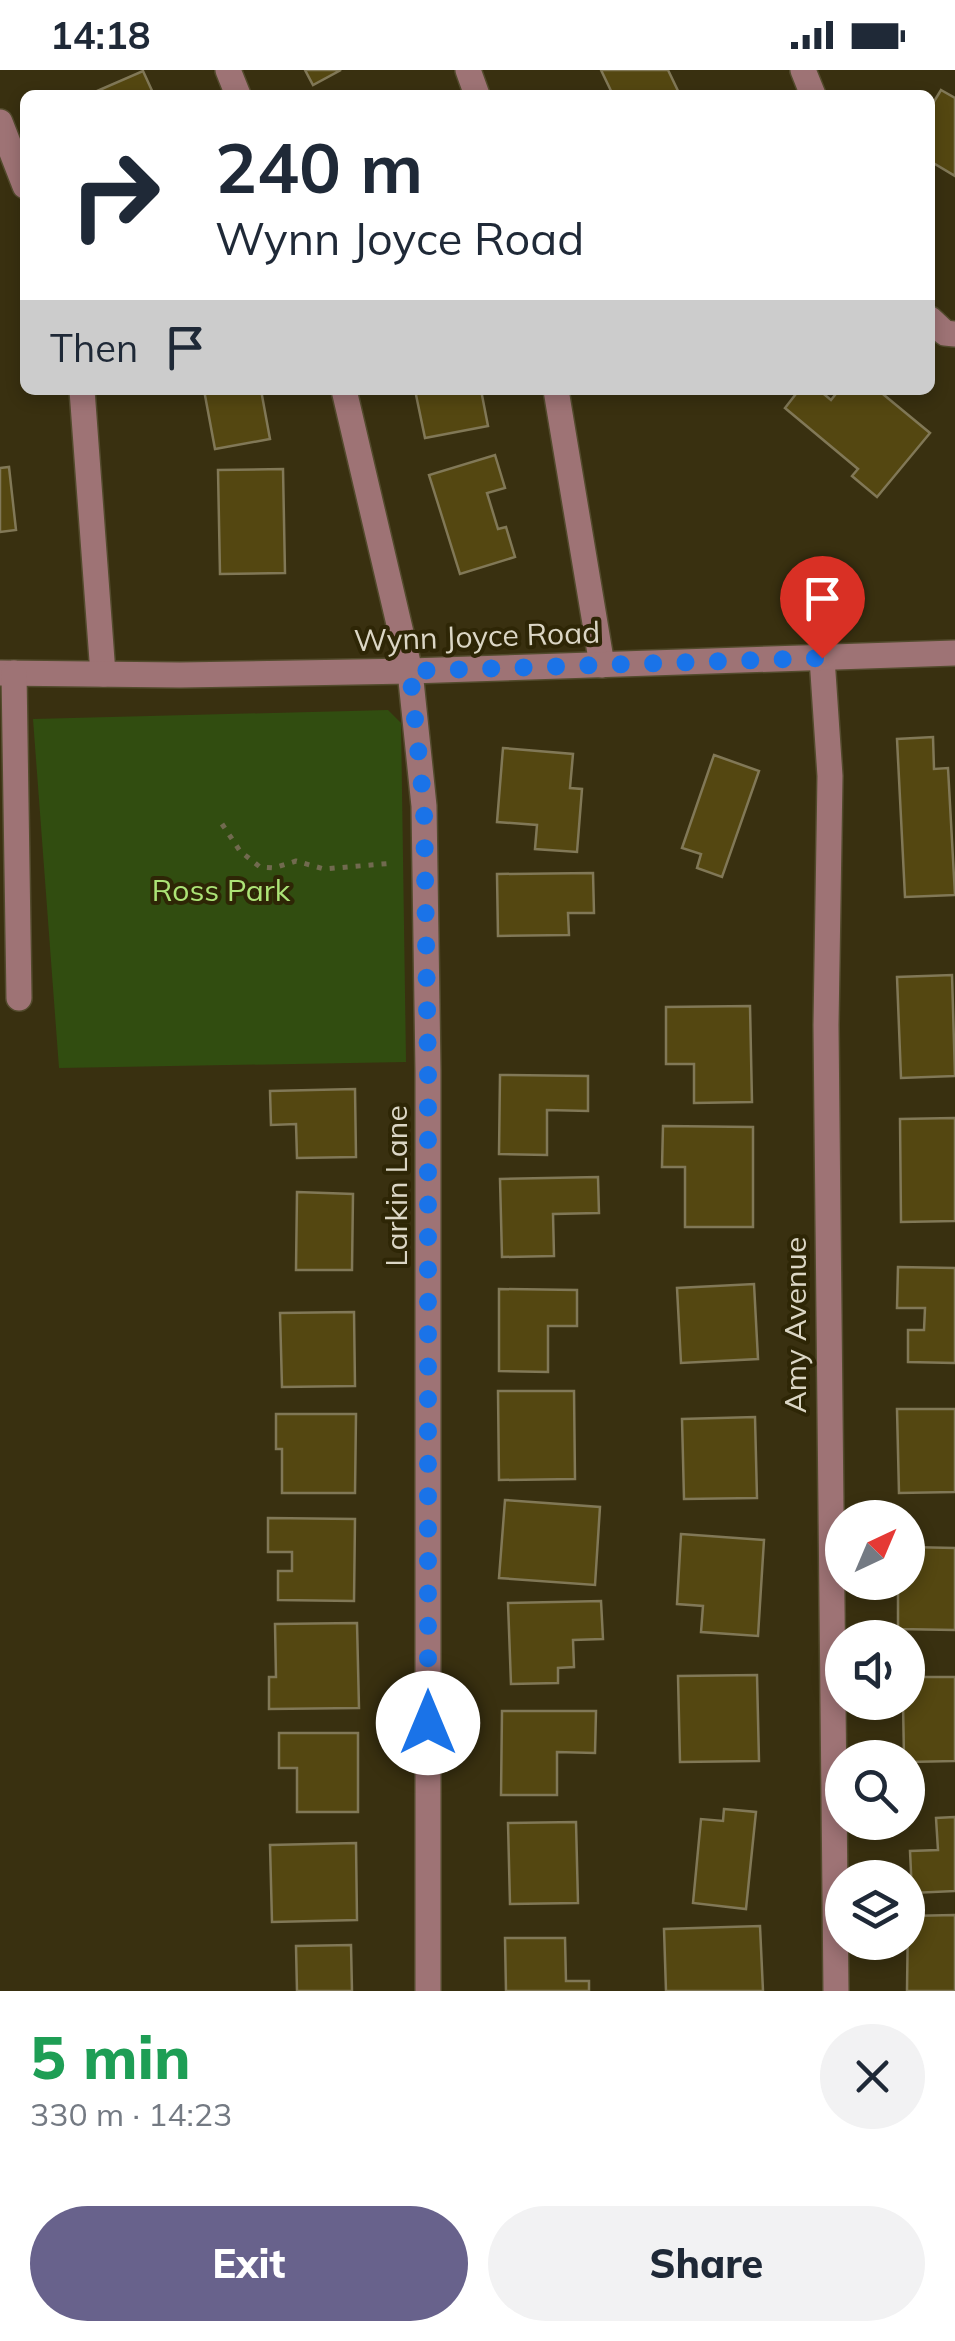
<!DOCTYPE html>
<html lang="en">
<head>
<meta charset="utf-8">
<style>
	:root { --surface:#fff; --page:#f2f2f3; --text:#1f2937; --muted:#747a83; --accent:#68628c }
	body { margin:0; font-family:Mulish,sans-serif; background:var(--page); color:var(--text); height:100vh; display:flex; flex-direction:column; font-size:38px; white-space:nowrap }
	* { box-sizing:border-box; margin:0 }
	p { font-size:32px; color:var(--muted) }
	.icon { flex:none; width:55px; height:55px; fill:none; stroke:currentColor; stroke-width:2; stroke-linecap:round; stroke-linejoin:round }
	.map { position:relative; height:1921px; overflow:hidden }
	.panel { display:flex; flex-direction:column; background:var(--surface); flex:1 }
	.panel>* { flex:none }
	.banner { position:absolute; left:20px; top:20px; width:915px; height:305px; border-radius:15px; box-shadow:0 5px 15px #0003; background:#fff; color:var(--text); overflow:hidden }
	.needle { width:65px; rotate:44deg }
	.tools { position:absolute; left:825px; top:1430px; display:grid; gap:20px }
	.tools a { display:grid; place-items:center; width:100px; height:100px; border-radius:50%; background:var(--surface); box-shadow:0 5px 15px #0003; font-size:50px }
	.pin { position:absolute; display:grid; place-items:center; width:85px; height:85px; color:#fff; margin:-102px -42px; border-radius:50% 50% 50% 0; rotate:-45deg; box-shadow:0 0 10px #0007 }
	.pin .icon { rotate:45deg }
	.me { position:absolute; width:110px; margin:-55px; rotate:0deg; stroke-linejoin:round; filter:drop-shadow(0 0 8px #0008) }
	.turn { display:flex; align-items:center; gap:35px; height:210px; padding:0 30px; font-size:45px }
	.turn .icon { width:130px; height:130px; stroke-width:2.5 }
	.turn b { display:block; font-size:70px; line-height:85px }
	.then { display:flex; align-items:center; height:95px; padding:0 30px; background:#0003; gap:20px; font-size:38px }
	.round { display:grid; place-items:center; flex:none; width:105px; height:105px; border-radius:52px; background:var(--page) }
	.summary { display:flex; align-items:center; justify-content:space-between; height:170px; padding:0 30px }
	h1 { font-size:60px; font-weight:800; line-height:75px; color:#1e9e55 }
	.action { display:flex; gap:20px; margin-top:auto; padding:20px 30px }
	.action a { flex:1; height:115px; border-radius:60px; background:var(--accent); color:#fff; font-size:40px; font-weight:800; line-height:115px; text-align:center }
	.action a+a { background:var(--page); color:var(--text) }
	.status { display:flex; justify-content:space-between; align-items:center; height:70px; padding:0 50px; background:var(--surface); direction:ltr }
	.status svg { height:28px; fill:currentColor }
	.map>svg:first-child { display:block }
</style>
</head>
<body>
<div class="status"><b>14:18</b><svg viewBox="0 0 49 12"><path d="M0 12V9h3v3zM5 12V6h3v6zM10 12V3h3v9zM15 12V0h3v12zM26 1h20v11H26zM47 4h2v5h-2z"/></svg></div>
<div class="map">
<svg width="955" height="1921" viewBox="0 0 955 1921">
	<rect width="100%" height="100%" fill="#393010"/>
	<polygon fill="#314d10" points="388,640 401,653 406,992 59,998 33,649"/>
	<g fill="#544711" stroke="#817857" stroke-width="2.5">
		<polygon points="305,0 341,0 313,15"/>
		<polygon points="601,0 668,0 680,25 613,25"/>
		<polygon points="143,1 154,25 98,25 97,21"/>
		<polygon points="941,20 955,28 955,106 930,91 930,38"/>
		<polygon points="204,320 261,320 270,369 215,379"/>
		<polygon points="415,320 481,320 488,356 425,368"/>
		<polygon points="799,320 819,320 831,330 839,320 878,320 930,363 877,427 852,406 858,399 785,338"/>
		<polygon points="495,385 505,418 487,423 498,459 506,457 515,487 460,504 429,405"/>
		<polygon points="9,397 16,460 0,462 0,398"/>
		<polygon points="283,399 285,503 220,504 218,400"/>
		<polygon points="933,667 934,699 948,698 955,825 905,827 897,669"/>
		<polygon points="503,678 573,684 570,718 582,719 577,782 535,779 537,755 497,752"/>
		<polygon points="714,685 759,701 722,807 697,798 701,784 682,778"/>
		<polygon points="593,803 594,843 568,843 569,865 498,866 497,804"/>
		<polygon points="952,905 955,1006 901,1008 897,907"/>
		<polygon points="750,936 752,1032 694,1033 694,994 666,994 666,937"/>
		<polygon points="500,1005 588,1006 588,1041 547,1040 547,1085 499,1084"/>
		<polygon points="355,1019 356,1087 297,1088 296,1054 271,1055 270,1021"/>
		<polygon points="955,1048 955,1151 901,1152 900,1049"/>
		<polygon points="663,1056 753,1057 753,1157 685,1157 685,1097 662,1097"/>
		<polygon points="598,1107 599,1143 553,1144 554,1186 502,1187 500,1109"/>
		<polygon points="297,1122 353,1124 352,1200 296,1200"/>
		<polygon points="898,1197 955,1198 955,1293 908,1292 908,1260 924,1260 925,1238 897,1238"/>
		<polygon points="754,1214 758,1289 681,1293 677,1218"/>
		<polygon points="499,1219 577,1220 577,1256 548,1256 548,1302 499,1301"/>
		<polygon points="354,1242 355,1316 282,1317 280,1243"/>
		<polygon points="498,1321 574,1321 575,1409 499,1410"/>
		<polygon points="897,1339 955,1339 955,1422 899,1423"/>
		<polygon points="276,1344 356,1344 355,1423 282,1423 282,1379 276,1379"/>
		<polygon points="755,1347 757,1428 684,1429 682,1349"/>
		<polygon points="505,1430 600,1437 595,1515 499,1508"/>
		<polygon points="268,1448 355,1449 354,1531 278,1530 278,1501 292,1501 292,1482 268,1482"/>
		<polygon points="681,1464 764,1470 758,1566 701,1562 703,1536 677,1534"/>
		<polygon points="908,1477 955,1478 955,1560 898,1559 898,1512 908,1512"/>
		<polygon points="601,1531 603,1569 573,1570 574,1597 558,1598 558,1613 511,1614 508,1533"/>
		<polygon points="357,1553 359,1638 269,1639 269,1607 276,1607 275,1554"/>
		<polygon points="757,1605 759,1691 680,1692 678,1606"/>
		<polygon points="908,1607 955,1607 955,1691 908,1692 908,1688 904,1688 903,1632 908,1632"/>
		<polygon points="502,1641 596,1641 595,1683 557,1682 557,1725 501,1725"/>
		<polygon points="279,1663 358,1663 358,1742 297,1742 297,1698 279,1698"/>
		<polygon points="724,1739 756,1742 746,1839 693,1833 701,1749 723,1751"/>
		<polygon points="955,1747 955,1821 912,1823 910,1781 938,1780 936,1748"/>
		<polygon points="576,1752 578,1833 510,1834 508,1753"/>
		<polygon points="356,1773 357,1850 272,1852 270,1775"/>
		<polygon points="955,1845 955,1921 907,1921 908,1846"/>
		<polygon points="760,1856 763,1921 666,1921 664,1859"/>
		<polygon points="505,1868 565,1868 566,1911 589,1911 589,1921 506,1921"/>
		<polygon points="351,1875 352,1921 297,1921 296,1876"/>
	</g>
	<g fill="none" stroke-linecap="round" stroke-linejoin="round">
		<g stroke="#534b2d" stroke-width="28">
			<g id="minor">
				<polyline points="228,0 238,25"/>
				<polyline points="468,0 477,25"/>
				<polyline points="803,0 813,25"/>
				<polyline points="0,52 25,116"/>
				<polyline points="930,249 945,263 955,264"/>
				<polyline points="82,320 103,604"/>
				<polyline points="344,320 410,601 424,736 428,1001 428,1921"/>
				<polyline points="556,320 602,595"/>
				<polyline points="822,588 830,706 826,955 836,1921"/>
				<polyline points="0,603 180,605 410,601 955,583"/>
				<polyline points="14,603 19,928"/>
			</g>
		</g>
		<polyline stroke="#716a4f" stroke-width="5" stroke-dasharray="5 8" stroke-linecap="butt" points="222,754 240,781 260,797 274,798 296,791 324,799 394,793"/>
		<use href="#minor" stroke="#9e7375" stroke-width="25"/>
	</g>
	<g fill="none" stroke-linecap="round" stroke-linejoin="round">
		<polyline stroke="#1a73e8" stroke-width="18" stroke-dasharray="0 32.4" points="428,1653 428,1001 424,736 410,601 822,588"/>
	</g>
	<g text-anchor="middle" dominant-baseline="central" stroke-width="8" stroke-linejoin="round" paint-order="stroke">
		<g font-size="30" fill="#dbd6c5" stroke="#2e2606">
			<text transform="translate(477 566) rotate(-2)">Wynn Joyce Road</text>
			<text transform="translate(396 1116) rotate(-90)">Larkin Lane</text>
			<text transform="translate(795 1255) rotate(-90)">Amy Avenue</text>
		</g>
		<g font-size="30" fill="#ace376" stroke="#2e2606">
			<text x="221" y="820">Ross Park</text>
		</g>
	</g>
</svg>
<div class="tools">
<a><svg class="needle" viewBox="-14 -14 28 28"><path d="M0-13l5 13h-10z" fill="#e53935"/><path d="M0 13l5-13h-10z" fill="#747a83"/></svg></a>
<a><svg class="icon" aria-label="sound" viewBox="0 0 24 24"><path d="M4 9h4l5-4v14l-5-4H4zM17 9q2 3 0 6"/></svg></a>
<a><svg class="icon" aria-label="search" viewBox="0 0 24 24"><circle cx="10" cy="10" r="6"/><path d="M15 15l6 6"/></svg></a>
<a><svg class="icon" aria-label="layers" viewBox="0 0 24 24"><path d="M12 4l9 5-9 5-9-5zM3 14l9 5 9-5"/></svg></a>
</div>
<div class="pin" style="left:822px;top:588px;background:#d93025"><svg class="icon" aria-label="arrive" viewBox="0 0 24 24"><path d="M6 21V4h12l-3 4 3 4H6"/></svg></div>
<svg class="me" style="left:428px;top:1653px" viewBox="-20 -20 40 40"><circle r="19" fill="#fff"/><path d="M0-13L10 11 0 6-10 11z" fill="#1a73e8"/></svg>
<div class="banner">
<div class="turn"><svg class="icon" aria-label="right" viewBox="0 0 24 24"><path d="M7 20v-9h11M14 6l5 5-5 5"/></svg><div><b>240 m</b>Wynn Joyce Road</div></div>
<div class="then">Then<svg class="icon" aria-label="arrive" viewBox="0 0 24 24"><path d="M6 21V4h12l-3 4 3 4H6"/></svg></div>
</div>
</div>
<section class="panel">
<div class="summary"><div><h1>5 min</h1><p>330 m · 14:23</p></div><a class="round"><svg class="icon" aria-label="close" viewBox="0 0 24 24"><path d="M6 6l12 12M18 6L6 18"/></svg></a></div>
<div class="action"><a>Exit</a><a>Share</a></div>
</section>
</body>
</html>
